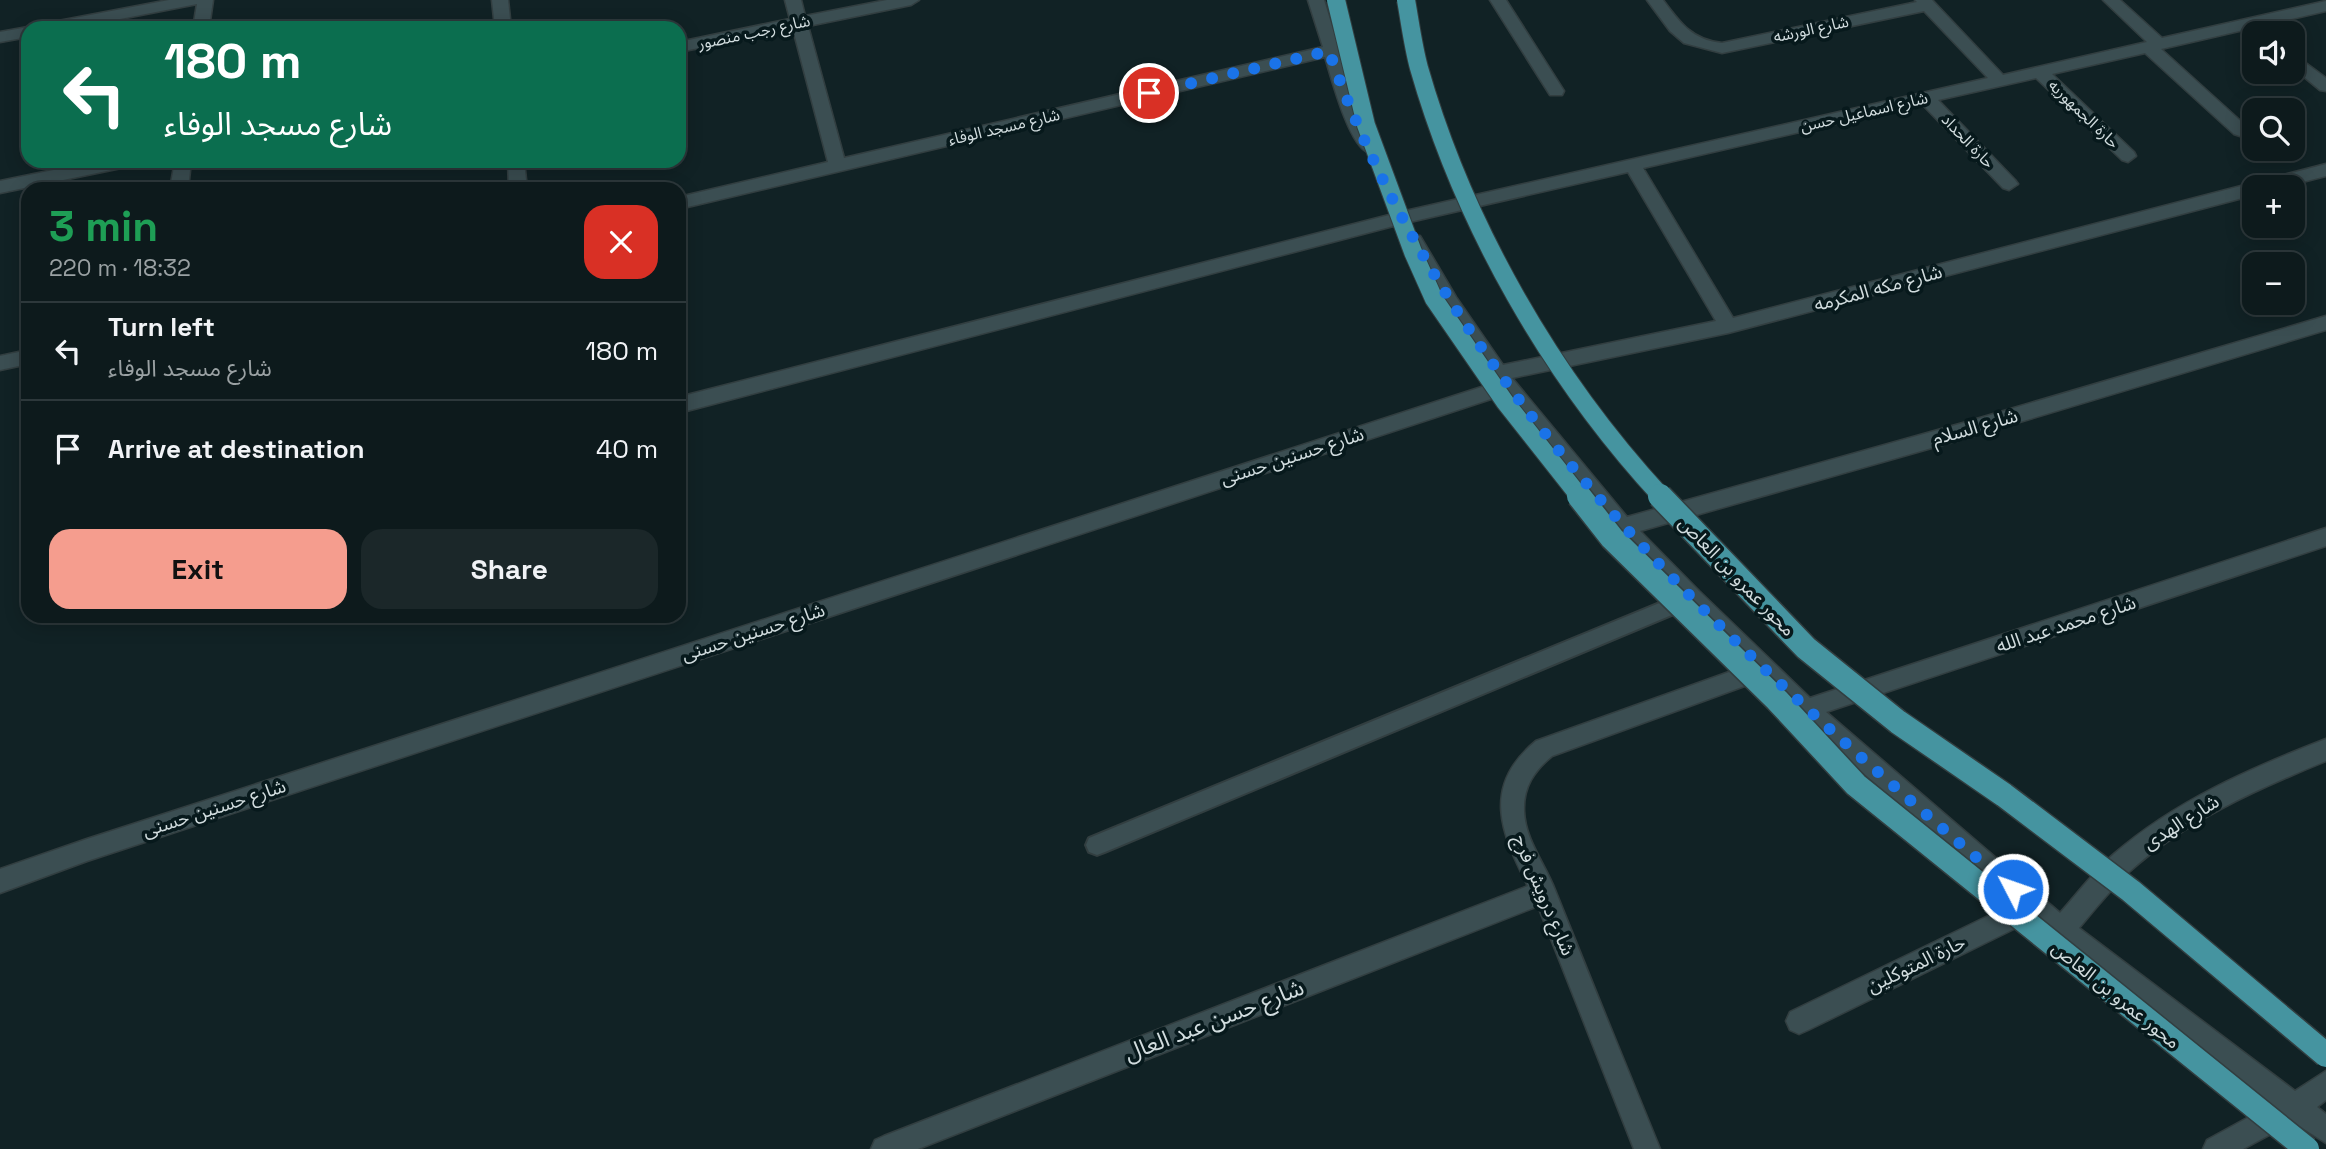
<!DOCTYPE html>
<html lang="en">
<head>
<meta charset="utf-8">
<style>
	:root { --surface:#0d1a1c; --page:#1b2729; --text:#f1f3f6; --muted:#9aa1a3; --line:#2d383b; --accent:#f59d8e }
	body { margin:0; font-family:"Space Grotesk","Noto Sans Arabic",sans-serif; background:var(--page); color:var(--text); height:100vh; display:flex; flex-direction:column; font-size:26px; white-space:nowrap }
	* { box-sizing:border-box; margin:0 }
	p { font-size:23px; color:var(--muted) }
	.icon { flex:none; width:38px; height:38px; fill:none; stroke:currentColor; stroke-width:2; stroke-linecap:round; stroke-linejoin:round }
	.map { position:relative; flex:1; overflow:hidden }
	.sheet { position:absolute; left:21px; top:182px; width:665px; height:441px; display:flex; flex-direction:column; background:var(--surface); border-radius:21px; box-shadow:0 4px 18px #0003,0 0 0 2px var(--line) }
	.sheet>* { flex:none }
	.guide { position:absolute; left:21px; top:21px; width:665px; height:147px; border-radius:21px; box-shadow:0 4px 18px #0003,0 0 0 2px var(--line); background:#0b6e4f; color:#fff; overflow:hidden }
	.buttons { position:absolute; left:2242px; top:21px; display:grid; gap:14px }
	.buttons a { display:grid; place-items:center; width:63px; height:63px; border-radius:14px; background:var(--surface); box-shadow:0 4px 18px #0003,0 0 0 2px var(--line); font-size:35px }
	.pin { position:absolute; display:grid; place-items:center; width:60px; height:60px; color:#fff; margin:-30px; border:4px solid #fff; border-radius:50%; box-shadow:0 2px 7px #0007 }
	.me { position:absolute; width:77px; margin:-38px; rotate:311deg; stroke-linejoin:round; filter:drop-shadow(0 0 5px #0008) }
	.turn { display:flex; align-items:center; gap:24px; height:147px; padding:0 28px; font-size:32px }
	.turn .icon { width:91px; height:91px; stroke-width:2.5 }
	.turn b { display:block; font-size:49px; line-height:60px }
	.round { display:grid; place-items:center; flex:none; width:74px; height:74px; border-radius:21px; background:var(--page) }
	.overview { display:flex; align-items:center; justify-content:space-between; height:119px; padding:0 28px }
	h1 { font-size:42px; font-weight:800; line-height:52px; color:#1e9e55 }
	.button { display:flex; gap:14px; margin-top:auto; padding:14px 28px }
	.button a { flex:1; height:80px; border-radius:21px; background:var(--accent); color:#111; font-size:28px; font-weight:800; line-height:80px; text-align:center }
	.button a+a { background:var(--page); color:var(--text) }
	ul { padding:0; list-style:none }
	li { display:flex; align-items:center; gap:21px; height:98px; padding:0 28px; border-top:2px solid var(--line) }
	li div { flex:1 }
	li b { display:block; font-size:26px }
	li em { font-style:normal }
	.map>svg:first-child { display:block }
</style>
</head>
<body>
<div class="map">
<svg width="2326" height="1149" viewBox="0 0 2326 1149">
	<rect width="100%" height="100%" fill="#112225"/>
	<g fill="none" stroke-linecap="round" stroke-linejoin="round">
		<g stroke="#323e40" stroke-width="4">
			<polygon id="lane" points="1691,590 1698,592 1701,598 1698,604 1105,852 1097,855 1089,852 1086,845 1089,838"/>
		</g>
		<g stroke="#323e40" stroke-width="3">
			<g id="street">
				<polygon points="169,0 213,0 209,28 193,28 197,4 74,28 40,28 48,23"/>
				<polygon points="492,0 508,0 511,28 495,28"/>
				<path d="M 785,0 L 801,0 L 805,16 L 887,0 L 919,0 L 911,5 L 808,26 L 844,158 L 1323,47 L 1308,0 L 1324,0 L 1356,105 L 1376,146 L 1368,152 C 1349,146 1331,76 1325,57 L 679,209 L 679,197 L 828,162 L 793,29 L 679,52 L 679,42 L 790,19 Z"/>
				<polygon points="1490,0 1506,0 1564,91 1562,95 1550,95"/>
				<path d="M 1647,0 L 1663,0 C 1680,23 1692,40 1722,43 L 1917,2 L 1915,0 L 1932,0 L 2003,75 L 2147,42 L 2103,0 L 2120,0 L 2162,38 L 2326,1 L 2326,11 L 2161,49 L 2246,126 L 2248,130 L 2240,136 L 2234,134 L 2145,53 L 2052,74 L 2134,152 L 2136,156 L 2128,162 L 2122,160 L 2036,78 L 1938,100 L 2015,180 L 2018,184 L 2009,190 L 2003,188 L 1922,104 L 1643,168 L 1733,318 L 2326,164 L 2326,176 L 2283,187 L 2254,187 L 2254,195 L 1728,333 L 1512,378 L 1627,517 L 1963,423 L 2326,316 L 2326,330 L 1963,439 L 1640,531 L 1699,591 L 1810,698 L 2326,528 L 2326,546 L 1826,712 L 2060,913 C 2078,893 2094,871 2114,854 C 2175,801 2251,768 2326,739 L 2326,761 C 2257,789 2185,821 2129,872 C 2111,889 2095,909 2079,928 L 2295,1091 L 2326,1071 L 2326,1100 L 2317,1107 L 2326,1114 L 2326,1143 L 2293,1122 L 2243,1149 L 2203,1149 L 2207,1140 L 2271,1105 L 2032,920 L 1808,1030 L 1799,1034 L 1790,1030 L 1786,1021 L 1790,1012 L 2013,904 L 1798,716 L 1761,680 L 1552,756 C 1534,771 1523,787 1524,811 C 1525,840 1545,864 1555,890 C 1589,976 1625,1063 1660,1149 L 1634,1149 L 1538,906 L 918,1149 L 871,1149 L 875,1140 L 884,1136 L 1528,886 C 1501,833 1481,786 1536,741 L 1746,666 L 1616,533 L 1503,395 L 87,861 L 0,893 L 0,869 L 87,839 L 1494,383 L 1444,307 L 1405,241 L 1408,236 L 1420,236 L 1456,297 L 1503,365 L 1716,321 L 1628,172 L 1401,224 L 679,413 L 679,397 L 1401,212 L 1988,78 L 1924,11 L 1722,53 L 1684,43 L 1670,31 Z"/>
				<polygon points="28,27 32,28 28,28 28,37 0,42 0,32"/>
				<polygon points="2292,53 2326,78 2326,91 2320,90 2292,67"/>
				<polygon points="97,161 134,161 126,167 0,193 0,181"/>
				<polygon points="175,161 191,161 188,189 170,189"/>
				<polygon points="508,161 524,161 527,189 509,189"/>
				<polygon points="28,350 28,364 0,370 0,356"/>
			</g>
		</g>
		<use href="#lane" fill="#3b4e52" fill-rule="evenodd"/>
		<use href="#street" fill="#3b4e52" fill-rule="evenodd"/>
		<g stroke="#323e40" stroke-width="20" stroke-linecap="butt">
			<g id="primary-bridge-far1">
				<polyline points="1336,0 1366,125 1413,252 1434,299 1505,402 1580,497"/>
				<path d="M 1406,0 C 1410,22 1413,46 1419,68 C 1464,225 1551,377 1662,497"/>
			</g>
		</g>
		<g stroke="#323e40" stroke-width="27" stroke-linecap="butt">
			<g id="primary-bridge">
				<polyline points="1579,496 1612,538 1777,700 1856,785 2307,1149"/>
				<polyline points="1660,496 1806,648 1898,722 2004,795 2131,891 2326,1055"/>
			</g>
		</g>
		<use href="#primary-bridge-far1" stroke="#4594a0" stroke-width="18"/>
		<use href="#primary-bridge" stroke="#4594a0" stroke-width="24"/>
	</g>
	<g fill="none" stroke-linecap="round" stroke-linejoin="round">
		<path stroke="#1a73e8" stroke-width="12" stroke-dasharray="0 21.6" d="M 1149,93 L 1329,51 C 1454,408 1734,650 2013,889"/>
	</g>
	<g text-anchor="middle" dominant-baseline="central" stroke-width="7" stroke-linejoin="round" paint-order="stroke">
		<g font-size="16" fill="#d1dcde" stroke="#07191c">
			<text transform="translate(1811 29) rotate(-12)">شارع الورشه</text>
			<text transform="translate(754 32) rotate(-12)">شارع رجب منصور</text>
			<text transform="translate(1864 112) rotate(-13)">شارع اسماعيل حسن</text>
			<text transform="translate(2084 114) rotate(44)">حارة الجمهوريه</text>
			<text transform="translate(1004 127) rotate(-13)">شارع مسجد الوفاء</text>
			<text transform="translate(1968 141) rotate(46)">حارة الحداد</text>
		</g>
		<g font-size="19" fill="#d1dcde" stroke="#07191c">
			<text transform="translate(1878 288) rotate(-15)">شارع مكه المكرمه</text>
			<text transform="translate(1975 427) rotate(-16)">شارع السلام</text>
			<text transform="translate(1292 456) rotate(-18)">شارع حسنين حسنى</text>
			<text transform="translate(1737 576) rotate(46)">محور عمرو بن العاص</text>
			<text transform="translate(2066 624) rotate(-18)">شارع محمد عبد الله</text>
			<text transform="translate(753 632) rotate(-18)">شارع حسنين حسنى</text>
			<text transform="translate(214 808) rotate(-18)">شارع حسنين حسنى</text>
			<text transform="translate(2181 822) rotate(-32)">شارع الهدى</text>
			<text transform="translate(1544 895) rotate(67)">شارع درويش فرج</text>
			<text transform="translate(1916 964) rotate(-26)">حارة المتوكلين</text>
			<text transform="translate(2116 995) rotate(39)">محور عمرو بن العاص</text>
		</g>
		<g font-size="23" fill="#d1dcde" stroke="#07191c">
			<text transform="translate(1214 1020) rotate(-21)">شارع حسن عبد العال</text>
		</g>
	</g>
</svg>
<div class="buttons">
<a><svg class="icon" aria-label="sound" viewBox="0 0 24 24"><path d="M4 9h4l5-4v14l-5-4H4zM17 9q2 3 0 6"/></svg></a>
<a><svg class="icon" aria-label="search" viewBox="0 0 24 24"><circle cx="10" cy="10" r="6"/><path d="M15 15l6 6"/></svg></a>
<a>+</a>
<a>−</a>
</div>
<div class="pin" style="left:1149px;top:93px;background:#d93025"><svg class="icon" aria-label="arrive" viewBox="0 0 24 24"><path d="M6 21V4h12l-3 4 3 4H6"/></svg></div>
<svg class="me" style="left:2013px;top:889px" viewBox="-20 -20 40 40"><circle r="17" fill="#1a73e8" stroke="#fff" stroke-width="3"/><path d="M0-11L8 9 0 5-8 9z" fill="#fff"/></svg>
<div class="guide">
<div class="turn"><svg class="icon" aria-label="left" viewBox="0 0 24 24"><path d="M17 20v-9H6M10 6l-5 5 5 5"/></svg><div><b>180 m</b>شارع مسجد الوفاء</div></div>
</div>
<section class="sheet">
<div class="overview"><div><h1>3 min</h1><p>220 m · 18:32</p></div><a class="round" style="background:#d93025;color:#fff"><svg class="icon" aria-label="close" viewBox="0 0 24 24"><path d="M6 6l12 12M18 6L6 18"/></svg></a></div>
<ul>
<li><svg class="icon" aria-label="left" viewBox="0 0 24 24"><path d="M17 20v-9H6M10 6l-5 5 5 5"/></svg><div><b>Turn left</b><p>شارع مسجد الوفاء</p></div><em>180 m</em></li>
<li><svg class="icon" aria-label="arrive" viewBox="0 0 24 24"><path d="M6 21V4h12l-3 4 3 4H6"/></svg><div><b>Arrive at destination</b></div><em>40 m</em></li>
</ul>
<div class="button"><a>Exit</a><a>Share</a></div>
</section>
</div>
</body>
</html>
